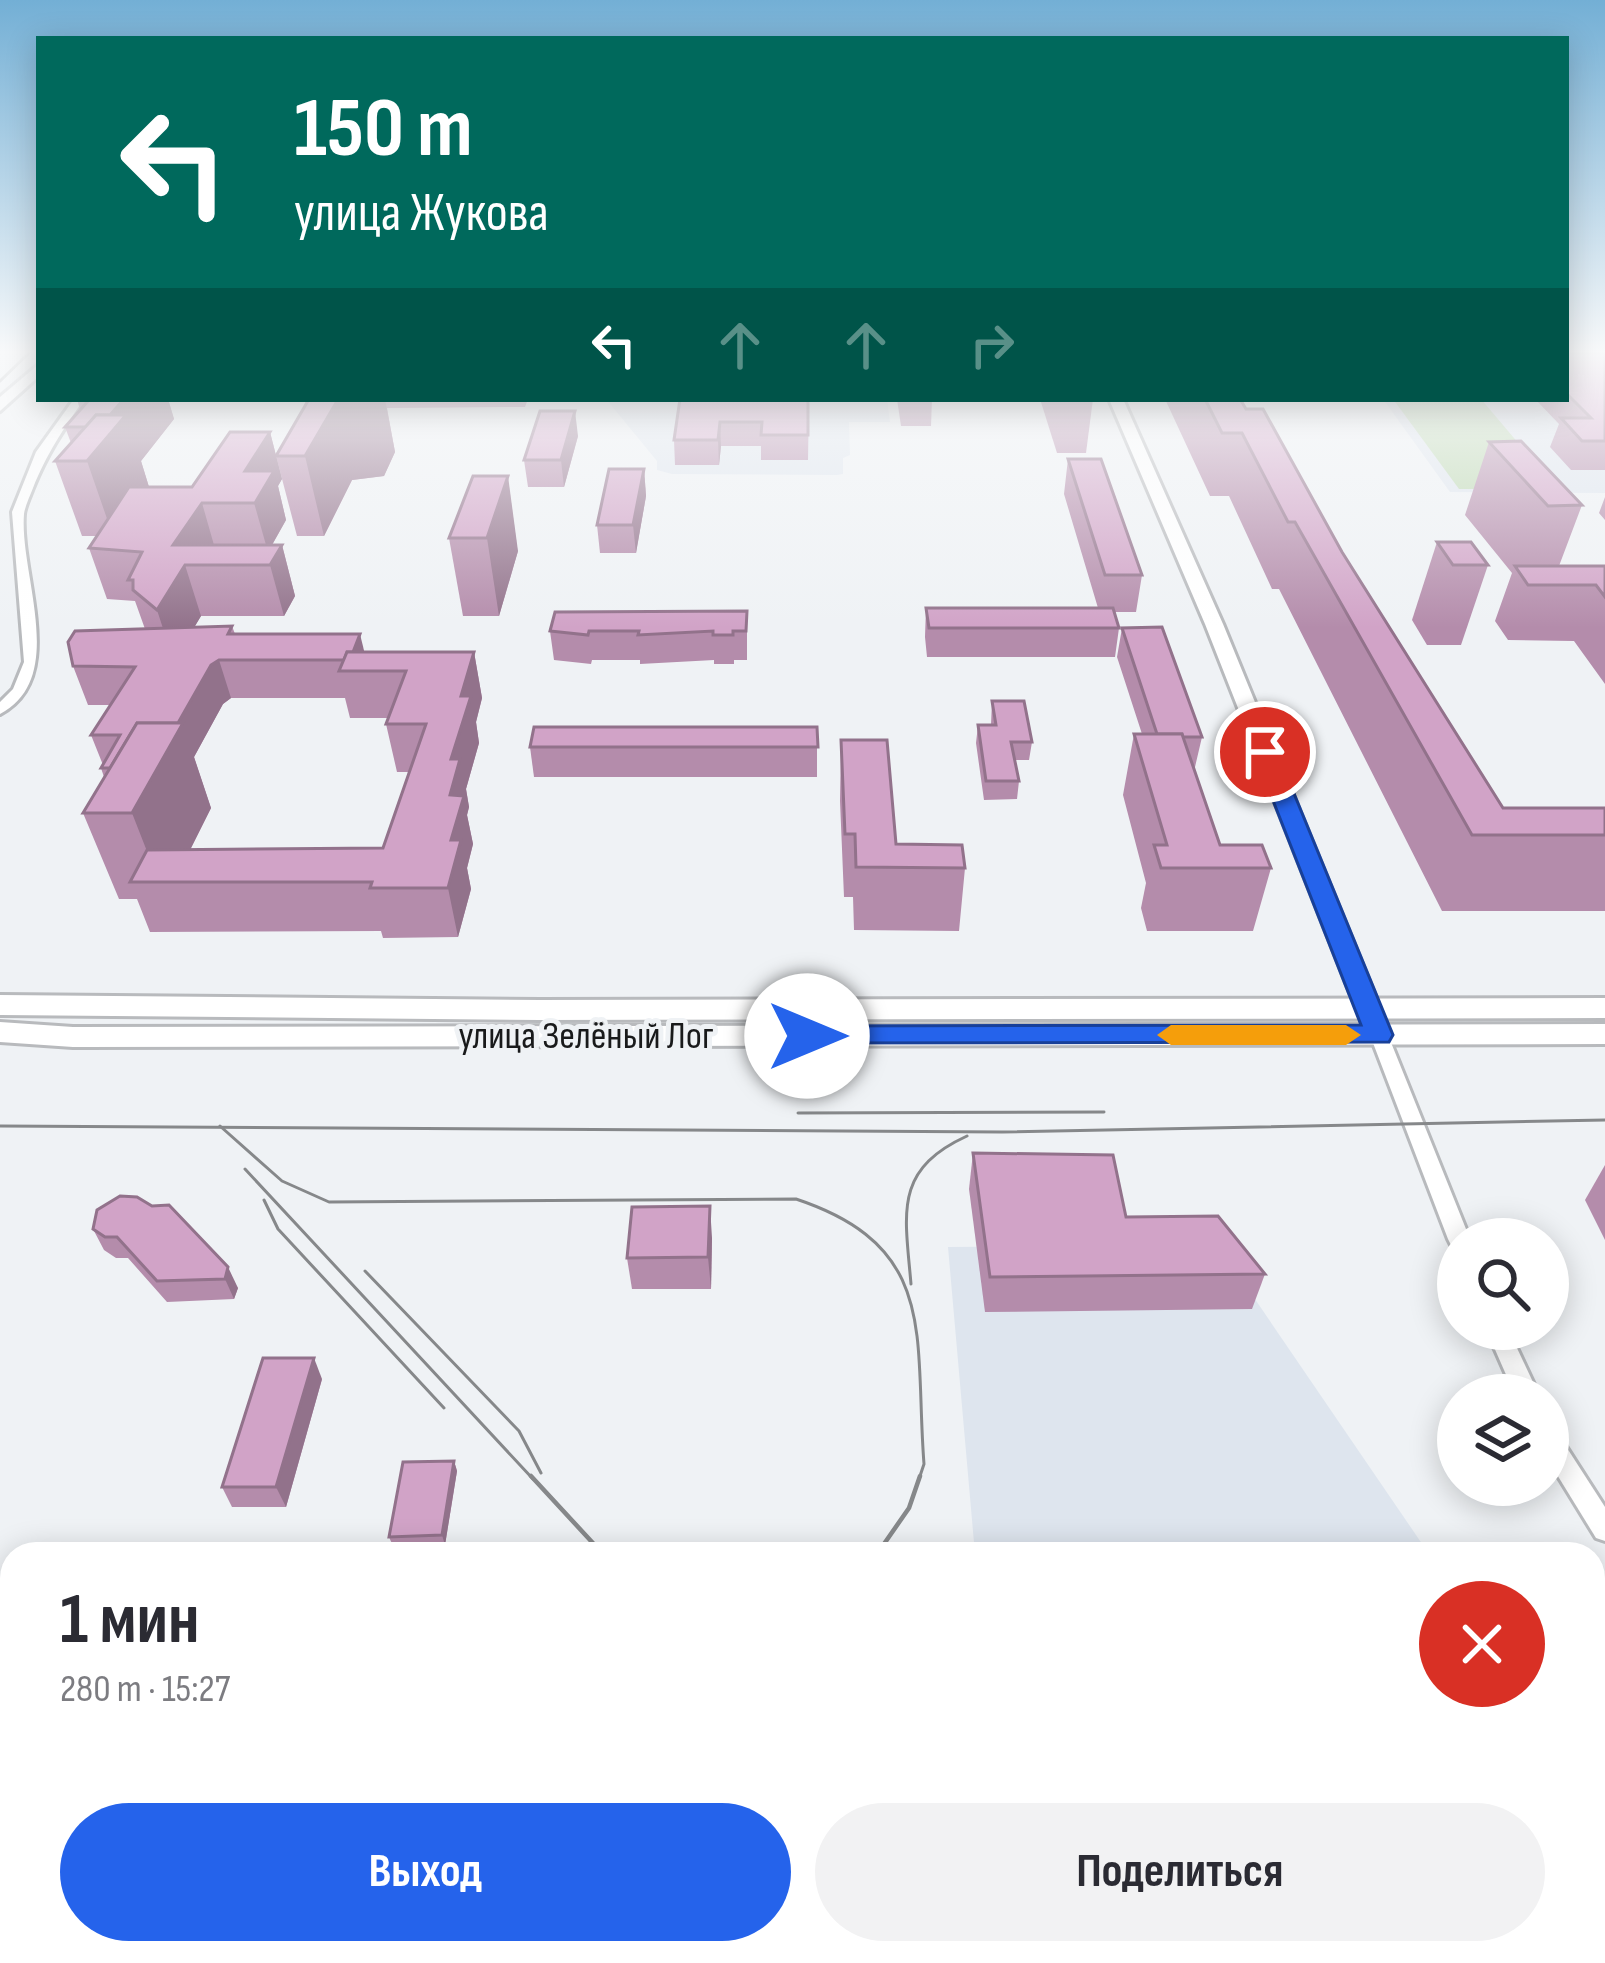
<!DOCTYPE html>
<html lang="ru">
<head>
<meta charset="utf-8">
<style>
	:root { --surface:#fff; --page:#f2f2f3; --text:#2b2b33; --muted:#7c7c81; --accent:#2563eb }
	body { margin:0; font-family:"Sofia Sans Condensed",sans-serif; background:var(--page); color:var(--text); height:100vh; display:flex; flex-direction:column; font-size:45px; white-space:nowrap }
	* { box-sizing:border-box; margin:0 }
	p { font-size:39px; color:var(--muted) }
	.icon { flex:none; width:66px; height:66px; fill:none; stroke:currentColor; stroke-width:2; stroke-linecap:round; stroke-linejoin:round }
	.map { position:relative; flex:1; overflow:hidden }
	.details { position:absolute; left:0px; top:1542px; width:1605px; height:423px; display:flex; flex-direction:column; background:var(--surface); border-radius:36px 36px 0 0; box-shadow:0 6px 30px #0003 }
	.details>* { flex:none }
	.top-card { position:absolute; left:36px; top:36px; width:1533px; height:366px; border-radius:0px; box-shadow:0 6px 30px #0003; background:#00695c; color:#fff; overflow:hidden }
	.buttons { position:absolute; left:1437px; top:1218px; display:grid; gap:24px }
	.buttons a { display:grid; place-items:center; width:132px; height:132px; border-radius:50%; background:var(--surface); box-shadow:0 6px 30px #0003; font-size:60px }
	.pin { position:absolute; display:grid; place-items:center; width:102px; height:102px; color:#fff; margin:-51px; border:6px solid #fff; border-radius:50%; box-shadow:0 3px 12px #0007 }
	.me { position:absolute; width:132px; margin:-66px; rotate:90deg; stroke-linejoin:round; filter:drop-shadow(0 0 9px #0008) }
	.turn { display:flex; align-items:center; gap:42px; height:252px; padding:0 60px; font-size:54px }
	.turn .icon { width:156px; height:156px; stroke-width:2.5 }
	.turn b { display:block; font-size:84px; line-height:102px }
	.lanes { display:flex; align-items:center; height:114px; padding:0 60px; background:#0003; justify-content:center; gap:60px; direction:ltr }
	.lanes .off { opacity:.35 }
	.round { display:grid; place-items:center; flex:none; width:126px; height:126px; border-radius:63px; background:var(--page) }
	.head { display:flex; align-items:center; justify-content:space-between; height:204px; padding:0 60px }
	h1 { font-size:72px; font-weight:700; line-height:90px }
	.cta { display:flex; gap:24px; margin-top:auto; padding:24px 60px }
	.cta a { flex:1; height:138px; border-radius:72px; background:var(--accent); color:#fff; font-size:48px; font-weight:700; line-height:138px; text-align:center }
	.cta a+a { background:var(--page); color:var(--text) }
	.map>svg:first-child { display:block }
</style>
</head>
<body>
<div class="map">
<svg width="1605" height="1963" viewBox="0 0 1605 1963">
	<rect width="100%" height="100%" fill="#eff2f5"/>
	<g fill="#dee5ee">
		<polygon points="1605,367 1605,493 1450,492 1383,399 1566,399"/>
		<polygon points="606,399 887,399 890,422 849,422 850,455 843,458 843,474 837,475 672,474 657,470 657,461"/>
		<polygon points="1218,1245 1429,1554 975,1554 948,1247"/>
		<polygon points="165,1953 1344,1953 1349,1963 166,1963"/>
	</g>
	<polygon fill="#bbd7af" points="1393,399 1481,399 1557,489 1459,489"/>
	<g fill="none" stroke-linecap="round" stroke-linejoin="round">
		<g stroke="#b8babd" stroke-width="6">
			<g id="minor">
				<path d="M 74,399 L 84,399 C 63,430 47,453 33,488 C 30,496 25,506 24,514 C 19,574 69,678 0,714 L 0,702 L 13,689 L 24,662 L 12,512 L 36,452 Z"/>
				<polygon points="1379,1028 1388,1035 1470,1239 1458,1239 1458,1247 1451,1245 1448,1239 1370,1035"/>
				<polygon points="1486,1329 1508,1329 1539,1395 1515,1395"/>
				<polygon points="1548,1428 1556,1431 1605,1507 1605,1541 1596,1538 1548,1460"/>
			</g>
		</g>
		<g stroke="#b8babd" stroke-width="6">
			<polygon id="tertiary" points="1109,399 1123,399 1223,624 1380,1008 1377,1014 1359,1014 1356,1008 1205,624"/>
		</g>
		<g stroke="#b8babd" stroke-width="6">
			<g id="secondary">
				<polygon points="39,364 39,376 0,411 0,397"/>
				<polygon points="0,995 540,1000 1605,998 1605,1018 540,1020 0,1015"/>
				<polygon points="0,1022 73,1027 1605,1024 1605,1044 73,1047 0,1042"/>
			</g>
		</g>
		<use href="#minor" fill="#fff" fill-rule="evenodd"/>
		<use href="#tertiary" fill="#fff" fill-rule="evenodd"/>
		<use href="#secondary" fill="#fff" fill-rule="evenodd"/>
		<g stroke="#86888a" stroke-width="3">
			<polyline points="0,381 29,353"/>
			<polyline points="798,1113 1104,1112"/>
			<polyline points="0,1126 1002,1132 1605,1120"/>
			<path d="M 220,1126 L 282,1181 L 329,1202 L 796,1199 C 940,1247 914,1336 924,1464 L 919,1479"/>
			<polyline points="245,1169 533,1479"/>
			<polyline points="264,1200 278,1229 444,1408"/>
			<polyline points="365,1271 519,1431 541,1473"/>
			<path d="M 911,1284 C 905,1213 893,1170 967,1136"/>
		</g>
		<g stroke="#86888a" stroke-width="4.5">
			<polyline points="531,1476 603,1554"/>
			<polyline points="877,1554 909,1508 920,1476"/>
		</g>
	</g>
	<g fill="#b48cab" fill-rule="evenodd">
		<polygon points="1566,353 1605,353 1605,470 1571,470 1550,447 1559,424 1535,399 1566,399"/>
		<path d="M 77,399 L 168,399 L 174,419 L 141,461 L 149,487 L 192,487 L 270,432 L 282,479 L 278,486 L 286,520 L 272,545 L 282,545 L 295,596 L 284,616 L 201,616 L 194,627 L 232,626 L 235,634 L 364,652 L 474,652 L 482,698 L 476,722 L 479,743 L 466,789 L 469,807 L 467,815 L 473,844 L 467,868 L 471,889 L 458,937 L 383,938 L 381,931 L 150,932 L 137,899 L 119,899 L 83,813 L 104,777 L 101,768 L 103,765 L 91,735 L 110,705 L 88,705 L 73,666 L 145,629 L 135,601 L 107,599 L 89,548 L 97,536 L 82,536 L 55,461 L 71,443 L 65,427 L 80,410 ZM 231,698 L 345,698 L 350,718 L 388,718 L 386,724 L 397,772 L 410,772 L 383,848 L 190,850 L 211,808 L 194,757 L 223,704 Z"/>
		<polygon points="309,399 528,399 525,407 387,408 395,452 384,476 352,480 324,536 297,536 276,456"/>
		<polygon points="680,399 809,399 808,460 761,460 761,446 721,446 719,465 675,465 674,440"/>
		<polygon points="897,399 932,399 931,426 901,426"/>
		<polygon points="1040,399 1093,399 1086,453 1057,453"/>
		<polygon points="1165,399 1240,399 1342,552 1503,808 1605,808 1605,911 1442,911 1279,589 1272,589 1229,496 1210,496"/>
		<polygon points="578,436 564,487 528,487 524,460"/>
		<polygon points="1489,442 1582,505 1559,566 1605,566 1605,684 1574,641 1508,640 1495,621 1512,573 1465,515"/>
		<polygon points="1068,459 1142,575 1136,612 1114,612 1119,628 1115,657 927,657 925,637 926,608 1098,608 1064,494"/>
		<polygon points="644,469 646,496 636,553 600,553 597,525"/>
		<polygon points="473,476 518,551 499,616 463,616 449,538"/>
		<polygon points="1605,497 1605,520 1599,513"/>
		<polygon points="1437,542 1488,565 1461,645 1427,645 1412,620"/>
		<polygon points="747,611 747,660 734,660 734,664 714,664 714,660 640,664 640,660 592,660 591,664 554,660 550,631"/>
		<polygon points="1122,628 1202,737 1195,767 1193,767 1220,845 1271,868 1253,931 1147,931 1141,908 1146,883 1123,795 1134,734 1142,734 1117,657"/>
		<polygon points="992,701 1032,742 1029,760 1015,760 1019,781 1017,799 984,800 976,743 978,725 991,725"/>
		<polygon points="817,727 817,777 534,777 530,747"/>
		<polygon points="841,740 896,844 965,868 959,931 854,930 853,897 844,897 840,801"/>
		<polygon points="973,1153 1265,1274 1252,1309 985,1312 969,1189"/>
		<polygon points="1605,1165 1605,1240 1585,1200"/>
		<polygon points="120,1196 238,1288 234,1299 167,1302 128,1258 116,1258 104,1250 93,1229"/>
		<polygon points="712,1238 711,1289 632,1289 627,1258"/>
		<polygon points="322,1379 286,1507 232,1507 222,1487"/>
		<polygon points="454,1461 457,1471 445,1545 393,1546 389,1537"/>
		<polygon points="1424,1953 1593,1953 1605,1963 1430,1963"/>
	</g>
	<g fill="#92728b">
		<polygon points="124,399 168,399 174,419 141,461 149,487 113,536 87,461 100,426"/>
		<polygon points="368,399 385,399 395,452 384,476 352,480 324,536 305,456 336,403"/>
		<polygon points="575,411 578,436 564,487 561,460"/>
		<polygon points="720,422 721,446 719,465 718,440"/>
		<polygon points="270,432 282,479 278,486 286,520 268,552 245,471"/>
		<polygon points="644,469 646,496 636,553 633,525"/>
		<polygon points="508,476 518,551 499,616 487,538"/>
		<polygon points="202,503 216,552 185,565 201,616 174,662 157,610 173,545"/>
		<polygon points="282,545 295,596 284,616 270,565"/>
		<polygon points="360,634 369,671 349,660"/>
		<polygon points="474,652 482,698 476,722 479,743 466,789 469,807 467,815 473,844 467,868 471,889 458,937 448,888 451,840 450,795 451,759 461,696"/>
		<polygon points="219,660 231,698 223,704 194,757 211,808 174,882 159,882 132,813 153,768 211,665"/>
		<polygon points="710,1206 712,1238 711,1289 708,1257"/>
		<polygon points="228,1267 238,1288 234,1299 225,1279"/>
		<polygon points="314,1358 322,1379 286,1507 276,1487"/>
		<polygon points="454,1461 457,1471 445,1545 442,1535"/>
	</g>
	<g fill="#d1a3c7" stroke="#92728b" stroke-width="3">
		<polygon points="1566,353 1605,353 1605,441 1582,441 1561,418 1591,418 1566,393"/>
		<polygon points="77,399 124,399 110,415 96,415 86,427 65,427 89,400"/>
		<polygon points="309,399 368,399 336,403 305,456 276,456"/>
		<polygon points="680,399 808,399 808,435 761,435 762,422 720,422 718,440 674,440"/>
		<polygon points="1205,399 1240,399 1246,409 1263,409 1342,552 1503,808 1605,808 1605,835 1472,835 1295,522 1288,522 1242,433 1222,433"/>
		<polygon points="540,411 575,411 561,460 524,460"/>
		<polygon points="96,415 126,415 87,461 55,461"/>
		<polygon points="230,432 270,432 245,471 274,471 255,503 202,503 173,545 282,545 270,565 185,565 157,610 133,590 133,580 128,580 142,552 89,548 129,487 192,487"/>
		<polygon points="1521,441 1582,505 1548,506 1489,442"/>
		<polygon points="1068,459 1101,459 1142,575 1105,575"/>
		<polygon points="609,469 644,469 633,525 597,525"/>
		<polygon points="473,476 508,476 487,538 449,538"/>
		<polygon points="1437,542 1471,542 1488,565 1453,565"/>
		<polygon points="1515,566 1605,566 1605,597 1596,585 1528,585"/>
		<polygon points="926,608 1113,608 1119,628 929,628"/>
		<polygon points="747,611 746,631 733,631 733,635 713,635 713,631 638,635 639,631 589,631 588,635 550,631 555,612"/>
		<polygon points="232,626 228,634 360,634 353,652 347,652 344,660 219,660 211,665 178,723 137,723 110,768 101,768 120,735 91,735 135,667 73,666 68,642 75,631"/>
		<polygon points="1162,627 1202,737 1183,737 1182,734 1157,734 1122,628"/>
		<polygon points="347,652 474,652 461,696 471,696 451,759 460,759 450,795 464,796 451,840 461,840 448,888 370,888 372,882 130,882 147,850 383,848 426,724 386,724 406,671 339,671"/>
		<polygon points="992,701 1024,701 1032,742 1011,742 1019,781 986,781 978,725 996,725"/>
		<polygon points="137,723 183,723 132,813 83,813"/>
		<polygon points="534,727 817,727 818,747 530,747"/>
		<polygon points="1134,734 1182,734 1220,845 1262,845 1271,868 1161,868 1154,845 1167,845"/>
		<polygon points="841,740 887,740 896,844 962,845 965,868 856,867 855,834 845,834"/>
		<polygon points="973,1153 1113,1155 1126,1217 1218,1216 1265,1274 990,1277"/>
		<polygon points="120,1196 137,1197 152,1206 169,1205 228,1267 225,1279 157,1281 117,1237 105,1237 93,1229 97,1210"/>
		<polygon points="710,1206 708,1257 627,1258 632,1207"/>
		<polygon points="263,1358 314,1358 276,1487 222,1487"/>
		<polygon points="454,1461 442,1535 389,1537 403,1462"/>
		<polygon points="1593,1944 1605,1963 1453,1963 1447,1953 1593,1953"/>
	</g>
	<linearGradient id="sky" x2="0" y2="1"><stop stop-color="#73afd5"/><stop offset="0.56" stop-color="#f8f9fa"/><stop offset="1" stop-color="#f8f9fa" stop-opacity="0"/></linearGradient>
	<rect width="1605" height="628" fill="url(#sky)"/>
	<polygon fill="#2563eb" stroke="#184099" stroke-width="3" points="1265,745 1277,752 1393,1035 1389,1042 797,1043 793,1036 807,1026 1361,1025 1254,752"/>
	<polygon fill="#f59e0b" points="1171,1025 1346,1025 1361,1035 1346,1045 1171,1045 1157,1035"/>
	<g text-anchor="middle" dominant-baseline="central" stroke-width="10" stroke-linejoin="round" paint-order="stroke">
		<g font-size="39" fill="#191a1b" stroke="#eff2f5">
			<text x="586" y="1036">улица Зелёный Лог</text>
		</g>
	</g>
</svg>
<div class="buttons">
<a><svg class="icon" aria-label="search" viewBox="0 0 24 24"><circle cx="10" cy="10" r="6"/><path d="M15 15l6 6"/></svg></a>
<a><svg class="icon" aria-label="layers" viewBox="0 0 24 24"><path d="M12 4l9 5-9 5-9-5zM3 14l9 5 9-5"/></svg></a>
</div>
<div class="pin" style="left:1265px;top:752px;background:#d93025"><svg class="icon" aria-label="arrive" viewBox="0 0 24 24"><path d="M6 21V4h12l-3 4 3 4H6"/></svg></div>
<svg class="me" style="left:807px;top:1036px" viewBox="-20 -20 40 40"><circle r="19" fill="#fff"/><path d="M0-13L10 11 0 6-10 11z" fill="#2563eb"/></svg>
<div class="top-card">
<div class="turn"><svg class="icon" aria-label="left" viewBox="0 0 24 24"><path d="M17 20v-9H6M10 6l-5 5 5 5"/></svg><div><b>150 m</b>улица Жукова</div></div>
<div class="lanes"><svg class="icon" aria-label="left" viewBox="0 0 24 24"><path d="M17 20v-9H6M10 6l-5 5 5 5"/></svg><svg class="icon off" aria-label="ahead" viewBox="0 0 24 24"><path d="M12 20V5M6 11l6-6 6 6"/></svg><svg class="icon off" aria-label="ahead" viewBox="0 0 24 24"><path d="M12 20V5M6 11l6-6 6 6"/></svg><svg class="icon off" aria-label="right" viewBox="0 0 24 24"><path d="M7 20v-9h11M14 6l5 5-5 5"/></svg></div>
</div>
<section class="details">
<div class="head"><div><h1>1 мин</h1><p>280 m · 15:27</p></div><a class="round" style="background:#d93025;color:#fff"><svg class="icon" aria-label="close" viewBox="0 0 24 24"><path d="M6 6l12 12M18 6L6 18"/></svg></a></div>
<div class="cta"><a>Выход</a><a>Поделиться</a></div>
</section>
</div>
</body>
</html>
